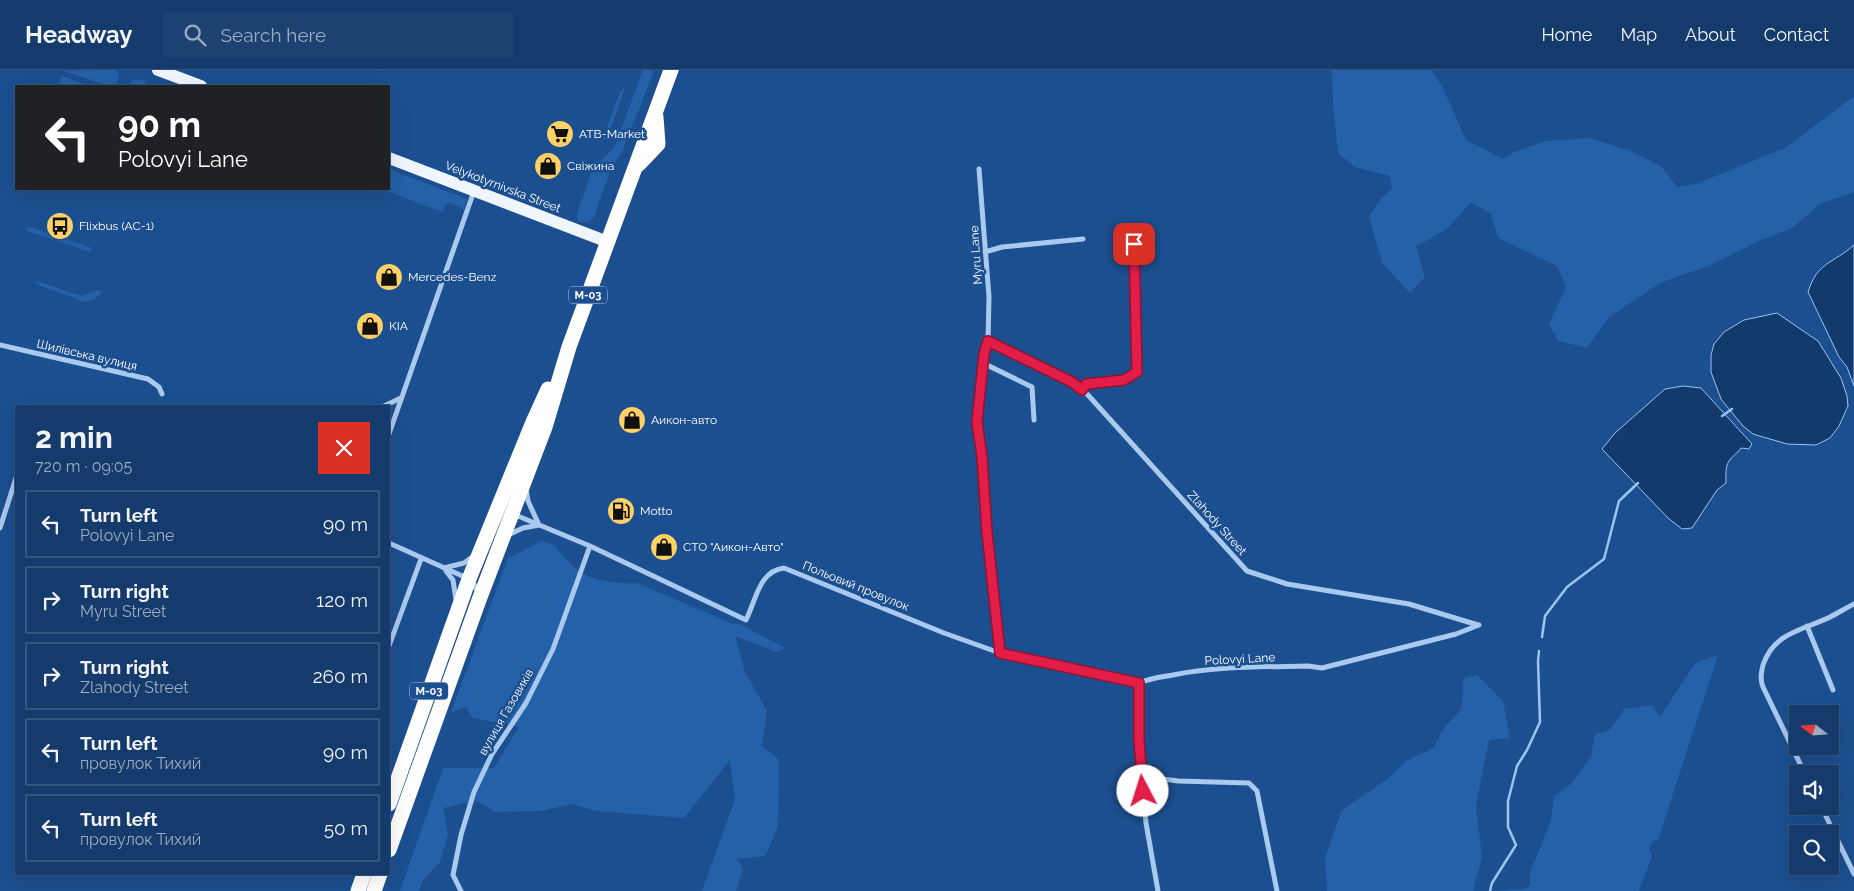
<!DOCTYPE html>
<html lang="en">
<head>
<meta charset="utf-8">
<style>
	:root { --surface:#143b6b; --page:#1d4271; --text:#f1f3f6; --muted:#9dadc1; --line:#33557e }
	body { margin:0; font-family:Raleway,sans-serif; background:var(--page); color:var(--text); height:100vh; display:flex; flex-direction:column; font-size:19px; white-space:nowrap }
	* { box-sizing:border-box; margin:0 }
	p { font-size:16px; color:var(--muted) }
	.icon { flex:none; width:28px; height:28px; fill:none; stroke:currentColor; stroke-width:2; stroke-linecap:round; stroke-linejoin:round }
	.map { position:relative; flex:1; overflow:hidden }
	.panel { position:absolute; left:15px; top:335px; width:375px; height:470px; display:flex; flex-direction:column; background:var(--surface); border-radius:0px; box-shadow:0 5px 20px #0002,0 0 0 1px var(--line) }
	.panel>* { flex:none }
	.top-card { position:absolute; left:15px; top:15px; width:375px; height:105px; border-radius:0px; box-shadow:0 5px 20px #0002,0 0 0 1px var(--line); background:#202124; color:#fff; overflow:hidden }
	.needle { width:32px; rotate:287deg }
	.tools { position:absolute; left:1789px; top:635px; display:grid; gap:10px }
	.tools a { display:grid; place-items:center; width:50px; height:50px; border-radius:0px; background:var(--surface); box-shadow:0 5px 20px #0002,0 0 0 1px var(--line); font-size:25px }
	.pin { position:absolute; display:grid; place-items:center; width:42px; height:42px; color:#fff; margin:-21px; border-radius:10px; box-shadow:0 2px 8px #0006 }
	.me { position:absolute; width:55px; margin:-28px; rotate:355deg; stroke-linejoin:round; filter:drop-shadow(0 0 4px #0008) }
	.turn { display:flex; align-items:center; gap:18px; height:105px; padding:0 20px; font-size:22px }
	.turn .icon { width:65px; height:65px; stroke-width:2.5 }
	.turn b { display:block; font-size:35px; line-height:42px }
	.round { display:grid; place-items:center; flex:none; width:52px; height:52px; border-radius:0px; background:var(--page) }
	.overview { display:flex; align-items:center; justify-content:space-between; height:85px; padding:0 20px }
	h1 { font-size:30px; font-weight:700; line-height:38px }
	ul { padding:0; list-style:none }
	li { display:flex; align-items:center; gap:15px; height:68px; margin:0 10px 8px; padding:0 10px; border:2px solid var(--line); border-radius:0px }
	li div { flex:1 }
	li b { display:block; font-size:19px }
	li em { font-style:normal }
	header { display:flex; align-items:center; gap:30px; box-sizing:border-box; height:70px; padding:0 25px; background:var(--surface); border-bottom:1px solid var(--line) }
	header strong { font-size:24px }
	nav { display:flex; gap:28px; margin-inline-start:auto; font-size:18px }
	.search { width:350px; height:45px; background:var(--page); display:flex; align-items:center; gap:12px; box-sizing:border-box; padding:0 18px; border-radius:0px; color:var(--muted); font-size:19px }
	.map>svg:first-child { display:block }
</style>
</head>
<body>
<header>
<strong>Headway</strong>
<div class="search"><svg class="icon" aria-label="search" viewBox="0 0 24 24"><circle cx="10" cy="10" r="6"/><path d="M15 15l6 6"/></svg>Search here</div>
<nav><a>Home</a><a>Map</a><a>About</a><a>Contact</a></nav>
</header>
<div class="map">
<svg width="1854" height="821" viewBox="0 0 1854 821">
	<rect width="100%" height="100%" fill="#1b4f8f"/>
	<g fill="#2461a8">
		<polygon points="116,0 119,4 116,16 109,16 64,1"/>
		<polygon points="643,0 654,1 622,82 612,96 594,147 588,152 579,152 576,146 593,98 614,78"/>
		<polygon points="1332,0 1431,0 1442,16 1466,70 1503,89 1514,82 1546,71 1590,68 1628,80 1661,96 1677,117 1696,114 1785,78 1854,26 1854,122 1820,134 1792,158 1763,169 1708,196 1660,213 1609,247 1587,278 1558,271 1549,254 1566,217 1557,196 1498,168 1491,144 1471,132 1448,158 1416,177 1425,207 1410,223 1382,193 1369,146 1379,131 1392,118 1390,106 1355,97 1338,83 1333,34"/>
		<polygon points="62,6 90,16 58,16"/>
		<polygon points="133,9 146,11 144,16 129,16"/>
		<polygon points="624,19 624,21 607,69 604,70 603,67 621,20"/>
		<polygon points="389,99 467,129 464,139 448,132 442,142 382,119 389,119"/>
		<polygon points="30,157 92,178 90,182 25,160 26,158"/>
		<polygon points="36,211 82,226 96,220 102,222 94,230 85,232 38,215 36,213"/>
		<path d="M 542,471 L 555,475 C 560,485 579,503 590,507 C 604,512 623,514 637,513 L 733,554 L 740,554 L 785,578 L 776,582 L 735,566 L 745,602 L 767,641 L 762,676 L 779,690 L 778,757 L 765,786 L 738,789 L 743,800 L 736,821 L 702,821 L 735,729 L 730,690 L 684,748 L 596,741 L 571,734 L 542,741 L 495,742 L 477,731 L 443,738 L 448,764 L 440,792 L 423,810 L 419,821 L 400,821 L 443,698 L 494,698 L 519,657 L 472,648 L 466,637 L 451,642 L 508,488 Z"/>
		<polygon points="1718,585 1658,770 1652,771 1649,780 1652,786 1639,821 1492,821 1524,819 1530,815 1530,801 1541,776 1551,750 1554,726 1571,714 1591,686 1595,664 1610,660 1624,639 1652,635 1660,647 1695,593"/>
		<polygon points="1477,605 1503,631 1510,668 1489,670 1476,735 1482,787 1473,821 1327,821 1325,787 1342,740 1389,708 1406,691 1433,678 1445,657 1462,638 1463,608"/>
	</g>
	<g fill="#123a6d" stroke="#9cc4f0">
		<path d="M 1854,175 L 1854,316 L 1847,297 L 1839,287 L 1808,222 C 1817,192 1834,193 1854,175 Z"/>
		<polygon points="1777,243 1818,271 1841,308 1847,326 1848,336 1839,356 1830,368 1816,375 1787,374 1753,364 1743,356 1721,329 1711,302 1711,285 1714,274 1724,262 1744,250"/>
		<path d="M 1683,316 L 1701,318 L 1752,374 L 1749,379 L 1741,378 C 1737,384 1732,386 1729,391 C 1725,397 1726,406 1726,413 L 1717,420 L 1692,458 L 1682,459 L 1668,448 L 1602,379 L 1615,363 L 1665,319 Z"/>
	</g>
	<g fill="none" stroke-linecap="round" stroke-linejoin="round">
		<g stroke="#9cc4f0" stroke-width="2.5">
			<polyline points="1722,346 1732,339"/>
			<polyline points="1542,567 1545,546 1567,517 1604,489 1619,431 1638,413"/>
			<polyline points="1490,821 1492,813 1516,775 1508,757 1508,731 1517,696 1527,680 1540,652 1538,591 1539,581"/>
		</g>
		<g stroke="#a9c9ee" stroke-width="5">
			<polyline points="979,99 989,227 988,271 984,285 977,352 982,387 1000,583"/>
			<polyline points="985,182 1002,177 1083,169"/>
			<polyline points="988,271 1072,312 1088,325 1247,501 1287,514 1409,534 1478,555"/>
			<polyline points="0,275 148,309 159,317 162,324"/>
			<polyline points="983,293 1032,317 1034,350"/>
			<polyline points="1082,320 1086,314 1124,310 1137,302 1135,157"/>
			<polyline points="384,336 401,328"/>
			<polyline points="389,364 474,121"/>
			<path d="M 513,444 L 590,476 L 746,550 C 756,530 759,501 784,498 L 944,563 L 1000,583 L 1139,613 C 1150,608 1161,607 1173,605 C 1217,596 1263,597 1308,596 L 1322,598 L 1456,564 L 1479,555"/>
			<polyline points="0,458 16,408"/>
			<polyline points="508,465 523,458 539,455 528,431 526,418"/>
			<polyline points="389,473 469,509 473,512 478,523"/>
			<polyline points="444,498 464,493 475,485"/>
			<polyline points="446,501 453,510 456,530"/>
			<polyline points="1807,556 1833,620"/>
			<polyline points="389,576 421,489"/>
			<polyline points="1139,613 1139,670 1146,753 1158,821"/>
			<path d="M 1805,704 L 1763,617 C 1760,609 1761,603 1763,595 C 1774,562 1804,560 1830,547 C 1838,543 1846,538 1854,534"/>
			<polyline points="1142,706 1178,711 1249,713 1257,721 1277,821"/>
			<polyline points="1821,736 1854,804"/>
			<polyline points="461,821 453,805 461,765 474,722 492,684 526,633 553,579 590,476"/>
		</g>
		<g stroke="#f0f6ff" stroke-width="12">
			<polyline points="158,0 201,16"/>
			<polyline points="389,88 608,172"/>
		</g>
		<g stroke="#fff" stroke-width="15">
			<polyline points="639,94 658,74 656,47"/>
			<polyline points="389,734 469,509 533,352 548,319"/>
			<polyline points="389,780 479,530 545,357 569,277 671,0"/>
			<polyline points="358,821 364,804"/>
			<polyline points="374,821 380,804"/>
		</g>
	</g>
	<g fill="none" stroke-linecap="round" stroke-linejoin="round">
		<g stroke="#92132f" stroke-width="12">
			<polyline id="route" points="1134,174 1137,302 1124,310 1086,314 1082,320 1072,312 988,271 984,284 977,352 982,387 987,462 1000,583 1139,613 1139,670 1143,721"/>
		</g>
		<use href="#route" stroke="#e11d48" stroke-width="9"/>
	</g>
	<defs>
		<g id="supermarket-disc" transform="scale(1.4375)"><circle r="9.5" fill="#ffd166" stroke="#1b4f8f"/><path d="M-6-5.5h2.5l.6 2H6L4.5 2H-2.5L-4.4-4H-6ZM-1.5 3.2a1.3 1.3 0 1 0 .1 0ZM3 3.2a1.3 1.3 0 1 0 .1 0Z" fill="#111"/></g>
		<g id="shop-disc" transform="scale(1.4375)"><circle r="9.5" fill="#ffd166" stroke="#1b4f8f"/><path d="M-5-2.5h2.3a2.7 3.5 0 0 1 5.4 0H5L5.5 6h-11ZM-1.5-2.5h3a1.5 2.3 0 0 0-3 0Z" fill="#111"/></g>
		<g id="bus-disc" transform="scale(1.4375)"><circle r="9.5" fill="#ffd166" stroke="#1b4f8f"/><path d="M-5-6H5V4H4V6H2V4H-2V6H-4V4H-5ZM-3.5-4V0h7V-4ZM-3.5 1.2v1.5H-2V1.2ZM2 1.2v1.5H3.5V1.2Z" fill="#111"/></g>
		<g id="fuel-disc" transform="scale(1.4375)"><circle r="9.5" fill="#ffd166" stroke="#1b4f8f"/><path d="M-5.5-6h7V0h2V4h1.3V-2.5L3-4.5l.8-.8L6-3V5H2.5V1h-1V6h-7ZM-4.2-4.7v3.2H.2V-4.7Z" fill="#111"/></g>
	</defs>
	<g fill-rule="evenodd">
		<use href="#supermarket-disc" x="560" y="64"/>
		<use href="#shop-disc" x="548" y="96"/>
		<use href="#bus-disc" x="60" y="156"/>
		<use href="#shop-disc" x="389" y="207"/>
		<use href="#shop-disc" x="370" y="256"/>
		<use href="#shop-disc" x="632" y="350"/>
		<use href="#fuel-disc" x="621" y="441"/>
		<use href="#shop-disc" x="664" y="477"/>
	</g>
	<g text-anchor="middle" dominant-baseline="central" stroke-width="5" stroke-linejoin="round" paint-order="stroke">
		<g fill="#1b4f8f" stroke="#bbcadd" stroke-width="1">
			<rect x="569" y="216.5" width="38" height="17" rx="4"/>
			<rect x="410" y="612.5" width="38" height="17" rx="4"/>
		</g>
		<g font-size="11" font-weight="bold" fill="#fff">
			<text x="588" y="225">М-03</text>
			<text x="429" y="621">М-03</text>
		</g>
		<g font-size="12" fill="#fff" stroke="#1b4f8f" text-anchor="start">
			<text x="579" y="64">ATB-Market</text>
			<text x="567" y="96">Свіжина</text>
			<text x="79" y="156">Flixbus (АС-1)</text>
			<text x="408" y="207">Mercedes-Benz</text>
			<text x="389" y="256">KIA</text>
			<text x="651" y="350">Аикон-авто</text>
			<text x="640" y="441">Motto</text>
			<text x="683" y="477">СТО "Аикон-Авто"</text>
		</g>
		<g font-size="12" fill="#fff" stroke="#1b4f8f">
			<text transform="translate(503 117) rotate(21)">Velykotyrnivska Street</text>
			<text transform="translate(976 185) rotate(-94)">Myru Lane</text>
			<text transform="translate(87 285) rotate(13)">Шилівська вулиця</text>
			<text transform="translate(1217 453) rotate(48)">Zlahody Street</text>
			<text transform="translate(856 516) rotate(22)">Польовий провулок</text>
			<text transform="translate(1240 589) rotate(-3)">Polovyi Lane</text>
			<text transform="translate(506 642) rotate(-60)">вулиця Газовиків</text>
		</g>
	</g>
</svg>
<div class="tools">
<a><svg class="needle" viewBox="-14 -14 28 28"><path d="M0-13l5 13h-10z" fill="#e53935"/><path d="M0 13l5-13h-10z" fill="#9dadc1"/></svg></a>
<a><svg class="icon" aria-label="sound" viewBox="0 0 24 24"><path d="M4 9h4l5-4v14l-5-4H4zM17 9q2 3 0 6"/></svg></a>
<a><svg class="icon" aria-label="search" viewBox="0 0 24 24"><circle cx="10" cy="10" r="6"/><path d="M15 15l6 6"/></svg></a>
</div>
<div class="pin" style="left:1134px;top:174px;background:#d93025"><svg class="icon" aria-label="arrive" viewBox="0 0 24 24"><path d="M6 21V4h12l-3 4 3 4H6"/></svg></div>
<svg class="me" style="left:1143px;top:721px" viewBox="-20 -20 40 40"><circle r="19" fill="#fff"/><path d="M0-13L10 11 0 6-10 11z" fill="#e11d48"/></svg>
<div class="top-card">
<div class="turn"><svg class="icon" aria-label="left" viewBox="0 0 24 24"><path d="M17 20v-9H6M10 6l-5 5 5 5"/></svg><div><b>90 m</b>Polovyi Lane</div></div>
</div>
<section class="panel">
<div class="overview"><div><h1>2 min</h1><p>720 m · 09:05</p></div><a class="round" style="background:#d93025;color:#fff"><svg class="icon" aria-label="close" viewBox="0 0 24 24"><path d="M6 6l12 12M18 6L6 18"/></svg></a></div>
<ul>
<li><svg class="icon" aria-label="left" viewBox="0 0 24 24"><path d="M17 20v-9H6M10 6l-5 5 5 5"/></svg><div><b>Turn left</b><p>Polovyi Lane</p></div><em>90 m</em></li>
<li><svg class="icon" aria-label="right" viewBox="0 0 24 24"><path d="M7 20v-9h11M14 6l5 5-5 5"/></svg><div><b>Turn right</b><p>Myru Street</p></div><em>120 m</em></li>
<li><svg class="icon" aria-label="right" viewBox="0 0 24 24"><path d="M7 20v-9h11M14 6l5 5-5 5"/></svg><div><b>Turn right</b><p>Zlahody Street</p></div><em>260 m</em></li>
<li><svg class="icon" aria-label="left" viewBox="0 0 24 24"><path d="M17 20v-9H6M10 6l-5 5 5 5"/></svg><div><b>Turn left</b><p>провулок Тихий</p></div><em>90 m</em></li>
<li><svg class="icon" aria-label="left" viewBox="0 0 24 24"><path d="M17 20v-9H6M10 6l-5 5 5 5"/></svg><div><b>Turn left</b><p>провулок Тихий</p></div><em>50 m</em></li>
</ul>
</section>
</div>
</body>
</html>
